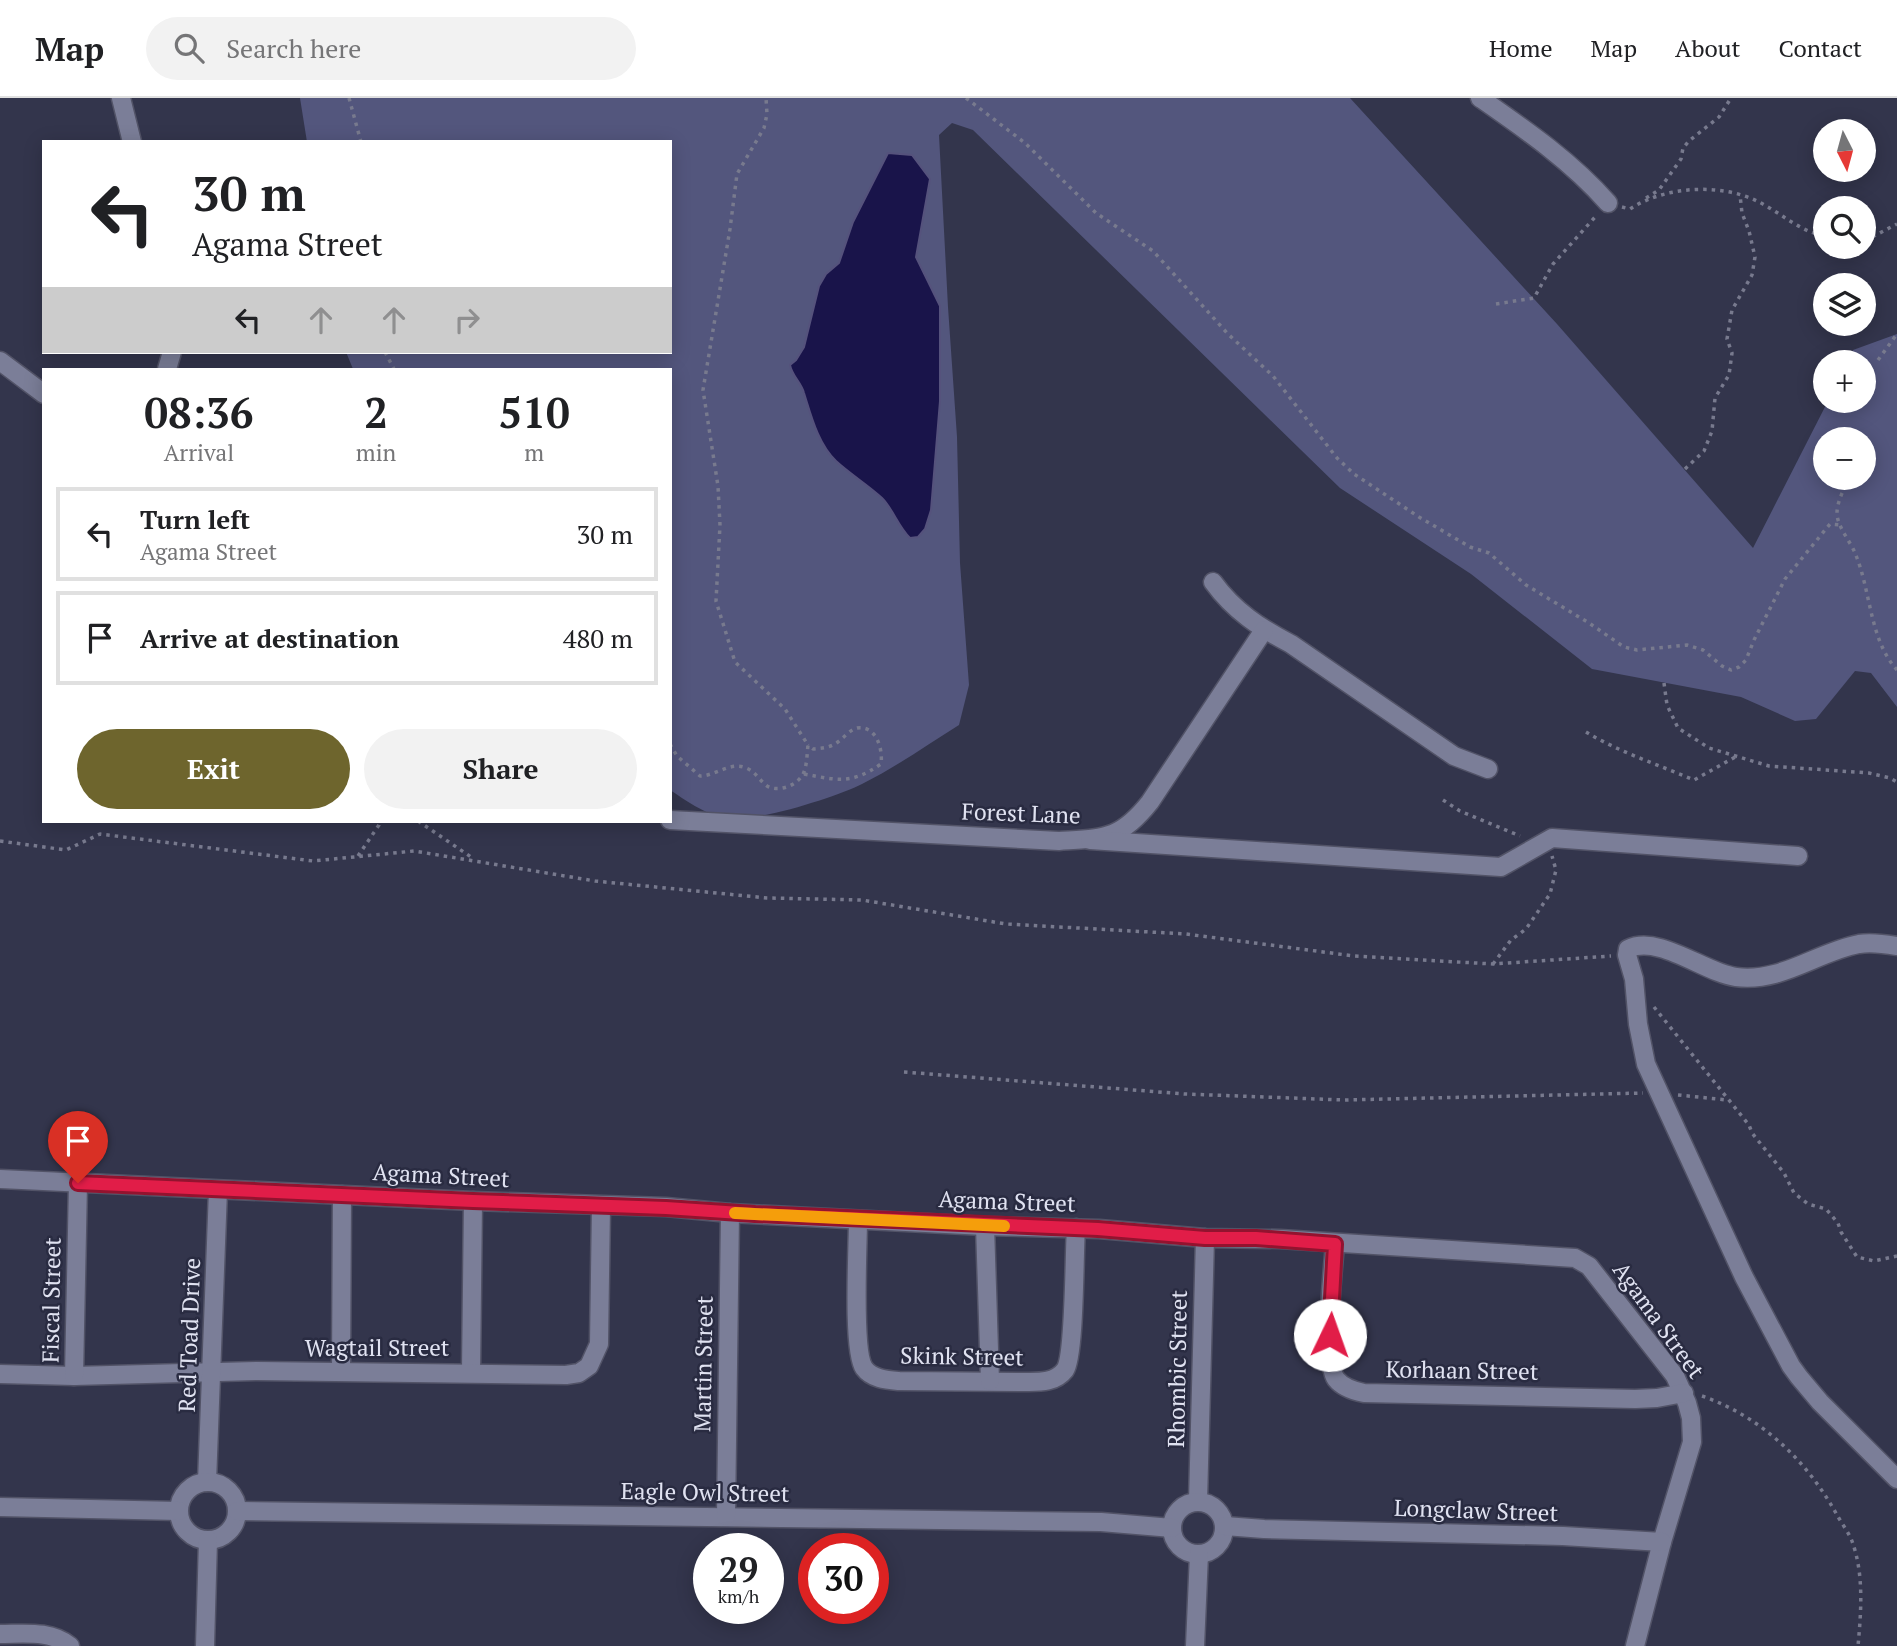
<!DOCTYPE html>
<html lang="en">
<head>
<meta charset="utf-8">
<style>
	:root { --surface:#fff; --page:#f2f2f2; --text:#202124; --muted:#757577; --line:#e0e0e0; --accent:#6e652d }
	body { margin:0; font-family:"PT Serif",serif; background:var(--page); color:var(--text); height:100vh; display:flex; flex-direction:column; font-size:26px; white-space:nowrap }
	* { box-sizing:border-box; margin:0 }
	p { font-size:23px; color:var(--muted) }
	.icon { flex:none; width:38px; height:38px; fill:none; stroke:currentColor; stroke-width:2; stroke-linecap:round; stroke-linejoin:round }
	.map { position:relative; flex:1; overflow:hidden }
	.details { position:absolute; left:42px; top:270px; width:630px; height:455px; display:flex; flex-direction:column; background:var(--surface); border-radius:0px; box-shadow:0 4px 18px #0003 }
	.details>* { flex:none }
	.guide { position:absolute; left:42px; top:42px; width:630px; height:214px; border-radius:0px; box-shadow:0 4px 18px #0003; background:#fff; color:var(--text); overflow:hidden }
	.needle { width:46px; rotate:174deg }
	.buttons { position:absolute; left:1813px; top:21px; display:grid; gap:14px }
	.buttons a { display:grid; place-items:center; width:63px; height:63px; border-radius:50%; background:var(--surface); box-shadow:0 4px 18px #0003; font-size:35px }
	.speed { position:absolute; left:693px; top:1435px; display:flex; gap:14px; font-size:35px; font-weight:700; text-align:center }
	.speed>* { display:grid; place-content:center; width:91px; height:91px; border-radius:50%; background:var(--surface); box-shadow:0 4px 18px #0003; line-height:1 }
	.speed small { font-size:18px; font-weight:400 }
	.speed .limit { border:10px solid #d22; background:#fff; color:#111 }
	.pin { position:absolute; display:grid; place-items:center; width:60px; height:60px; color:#fff; margin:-72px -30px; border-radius:50% 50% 50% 0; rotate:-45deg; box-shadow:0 0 7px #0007 }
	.pin .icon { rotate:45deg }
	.me { position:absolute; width:77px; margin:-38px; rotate:3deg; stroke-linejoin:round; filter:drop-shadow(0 0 5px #0008) }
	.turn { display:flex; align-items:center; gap:24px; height:147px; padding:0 35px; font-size:32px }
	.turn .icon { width:91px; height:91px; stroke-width:2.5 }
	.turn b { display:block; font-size:49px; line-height:60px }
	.lanes { display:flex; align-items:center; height:66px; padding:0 35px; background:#0003; justify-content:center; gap:35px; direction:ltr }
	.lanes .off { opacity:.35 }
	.eta { display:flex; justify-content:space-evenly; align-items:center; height:119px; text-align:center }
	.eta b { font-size:42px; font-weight:700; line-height:49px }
	.primary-button { display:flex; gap:14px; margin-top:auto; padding:14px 35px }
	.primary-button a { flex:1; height:80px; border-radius:42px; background:var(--accent); color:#fff; font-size:28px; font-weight:700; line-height:80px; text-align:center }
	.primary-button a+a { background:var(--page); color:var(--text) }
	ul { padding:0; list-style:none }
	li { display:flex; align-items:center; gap:21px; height:94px; margin:0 14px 10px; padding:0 21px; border:4px solid var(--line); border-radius:0px }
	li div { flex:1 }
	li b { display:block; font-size:26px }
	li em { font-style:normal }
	header { display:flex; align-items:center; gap:42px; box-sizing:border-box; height:98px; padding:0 35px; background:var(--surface); border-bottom:2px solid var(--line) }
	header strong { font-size:33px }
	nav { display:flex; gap:38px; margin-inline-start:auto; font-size:24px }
	.search { width:490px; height:63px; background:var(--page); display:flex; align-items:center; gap:18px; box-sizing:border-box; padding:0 24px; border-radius:38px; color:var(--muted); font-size:26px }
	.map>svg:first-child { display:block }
</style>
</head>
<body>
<header>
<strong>Map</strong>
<div class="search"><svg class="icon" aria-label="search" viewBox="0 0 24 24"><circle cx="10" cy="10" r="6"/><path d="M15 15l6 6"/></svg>Search here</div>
<nav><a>Home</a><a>Map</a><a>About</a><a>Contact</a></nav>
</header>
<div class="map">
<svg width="1897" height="1548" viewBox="0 0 1897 1548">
	<rect width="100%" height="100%" fill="#33354c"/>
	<path fill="#53567d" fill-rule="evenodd" d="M 300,0 L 1350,0 L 1557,226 L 1753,450 L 1828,303 L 1864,303 L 1864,264 L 1847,264 L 1853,252 L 1897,236 L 1897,609 L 1871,575 L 1855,573 L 1816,621 L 1795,623 L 1741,599 L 1592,571 L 1471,476 L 1340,390 L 973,32 L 952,25 L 939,37 L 948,209 L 957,339 L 960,465 L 969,587 L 959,627 C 927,647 896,669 862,686 C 836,699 750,727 722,720 C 704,715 685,702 670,692 L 670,271 L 353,271 L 346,254 L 670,254 L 670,44 L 307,44 ZM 1825,341 L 1864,341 L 1864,380 L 1825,380 Z"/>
	<path fill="#19144a" stroke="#55527c" stroke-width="2" d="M 888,55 L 912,57 L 930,81 L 916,159 L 940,208 L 940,303 L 931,412 L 925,431 L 918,439 L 910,440 C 898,428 893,411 882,400 C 868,387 850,376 836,363 C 818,346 811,317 804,295 C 801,284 792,278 790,267 L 796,262 L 804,249 L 819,188 L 826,176 L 839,165 L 853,124 Z"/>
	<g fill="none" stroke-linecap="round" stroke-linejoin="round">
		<g stroke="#525367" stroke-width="21">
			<g id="minor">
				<polyline points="121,0 132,44"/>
				<path d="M 1480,0 C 1526,32 1571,63 1608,105"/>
				<polyline points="0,263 44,296"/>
				<polyline points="167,271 172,254"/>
				<path d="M 1213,484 C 1234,513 1260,530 1291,546 L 1454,658 L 1488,671"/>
				<path d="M 670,722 L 1059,743 C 1104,740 1120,742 1150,704 L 1264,532"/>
				<polyline points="1090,742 1501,769 1552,740 1798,758"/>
				<path d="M 1897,848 C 1885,846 1872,844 1859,846 C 1817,854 1781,885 1736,879 C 1705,875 1659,836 1628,851 L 1627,857 L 1634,881 L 1638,926 L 1646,966 L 1744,1179 L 1791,1268 L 1799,1279 L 1820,1304 L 1897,1381"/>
				<polyline points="0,1081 473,1103 666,1109 730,1115 985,1128 1099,1131 1205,1140 1280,1141 1575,1160 1589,1168 1675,1278 1687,1305 1691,1320 1692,1344 1662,1444 1635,1548"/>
				<path d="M 858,1122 C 858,1148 852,1252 864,1270 C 872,1281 887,1282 899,1283 L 1025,1284 C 1039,1284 1055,1285 1065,1272 C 1075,1257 1074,1155 1076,1130"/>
				<polyline points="985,1128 990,1283"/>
				<path d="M 1335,1146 C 1333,1171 1323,1263 1336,1281 C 1343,1290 1354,1293 1364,1295 L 1635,1301 L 1657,1300 L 1684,1295"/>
				<polyline points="341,1273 342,1097"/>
				<polyline points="471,1274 473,1103"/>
				<polyline points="0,1276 74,1278 257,1273 566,1277 579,1275 589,1268 599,1246 601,1108"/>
				<polyline points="74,1278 78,1085"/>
				<polyline points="207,1384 218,1092"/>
				<circle cx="208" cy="1413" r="29"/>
				<polyline points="1198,1403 1205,1140"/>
				<circle cx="1198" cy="1430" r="26"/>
				<polyline points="0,1409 179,1413"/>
				<polyline points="237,1413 1101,1424 1172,1430"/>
				<polyline points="726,1418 730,1115"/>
				<polyline points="1225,1428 1264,1431 1563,1438 1662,1444"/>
				<path d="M 0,1536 C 24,1536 51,1532 70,1548"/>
				<polyline points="205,1548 208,1442"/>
				<polyline points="1195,1548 1199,1456"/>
			</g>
		</g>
		<g stroke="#787a8e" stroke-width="3.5" stroke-dasharray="3.5 5" stroke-linecap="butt">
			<polyline points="349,0 361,44"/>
			<polyline points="966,0 1025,45 1096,115 1153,153 1228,236 1273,278 1337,360 1354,376 1419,419 1470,449 1489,455 1526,487 1589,525 1624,549 1637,552 1687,547 1703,552 1722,568 1731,572 1739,569 1746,562 1754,542 1785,481 1830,426 1841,427"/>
			<polyline points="1646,100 1659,92 1681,61 1683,50 1689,43 1719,19 1731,0"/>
			<path d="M 1622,109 L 1630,111 C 1665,88 1720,85 1757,103 C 1780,114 1800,134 1825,138"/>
			<polyline points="1864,139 1872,139 1897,126"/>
			<polyline points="1496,206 1534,200 1553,166 1596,118"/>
			<polyline points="385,254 394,271"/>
			<polyline points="1878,262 1897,236"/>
			<polyline points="1685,371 1704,353 1712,333 1715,300 1729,277 1732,255 1727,241 1732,212 1752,177 1755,159 1749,133 1742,115 1740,97"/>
			<path d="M 1850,380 C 1844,390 1837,404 1837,415 C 1837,428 1850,443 1855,455 C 1871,492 1869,541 1897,572"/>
			<polyline points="1664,585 1667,607 1678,630 1709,650 1769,668 1869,675 1890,680 1897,684"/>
			<path d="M 1586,634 C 1619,654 1659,667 1694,682 L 1737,658"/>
			<path d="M 670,646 L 677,658 L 700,678 C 715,678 731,663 746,670 C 755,673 760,683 767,688 C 779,695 799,687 804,674 C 807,666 807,656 808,647 L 785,611 L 735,564 L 716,503 L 720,427 L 718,388 L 703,292 L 730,131 L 737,76 L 764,30 L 767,16 L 766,0"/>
			<path d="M 804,676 C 837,682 851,687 881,666 C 883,652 877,627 857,630 C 849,632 842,642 835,646 C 828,650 821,650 813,651 L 808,647"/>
			<polyline points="1443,702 1460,713 1520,738"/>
			<polyline points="418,723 474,761"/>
			<polyline points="0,743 66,752 100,736 313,763 414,753 595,783 767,800 862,802 1006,826 1186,836 1354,858 1493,866 1611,858"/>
			<polyline points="358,758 379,727 380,723"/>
			<polyline points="1493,866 1511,842 1526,831 1550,796 1556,772 1552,758"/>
			<polyline points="1654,909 1749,1027 1752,1035 1784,1075 1794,1095 1808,1106 1826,1111 1838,1125 1841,1134 1857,1159 1874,1163 1897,1158"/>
			<polyline points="904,974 1185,996 1344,1002 1643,995"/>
			<polyline points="1678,997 1727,1002"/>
			<path d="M 1702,1298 C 1762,1319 1807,1363 1837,1417 C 1842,1426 1850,1436 1853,1446 C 1864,1478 1861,1515 1858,1548"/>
		</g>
		<use href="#minor" stroke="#7b7e98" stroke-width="18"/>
	</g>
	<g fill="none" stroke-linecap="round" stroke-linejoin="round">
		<g stroke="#92132f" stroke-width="18">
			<polyline id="route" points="78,1085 473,1103 666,1110 755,1116 1098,1131 1205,1140 1256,1140 1335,1146 1330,1237"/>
		</g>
		<use href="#route" stroke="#e11d48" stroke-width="12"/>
		<polyline stroke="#f59e0b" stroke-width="12" points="735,1115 1004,1128"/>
	</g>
	<g text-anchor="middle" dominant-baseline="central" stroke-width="5" stroke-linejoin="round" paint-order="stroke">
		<g font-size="23" fill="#e0e2f1" stroke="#292b41">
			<text transform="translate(1021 715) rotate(2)">Forest Lane</text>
			<text transform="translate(441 1077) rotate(3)">Agama Street</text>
			<text transform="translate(1007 1103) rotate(2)">Agama Street</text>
			<text transform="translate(51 1202) rotate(-89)">Fiscal Street</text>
			<text transform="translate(1659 1222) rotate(54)">Agama Street</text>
			<text transform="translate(189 1237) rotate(-88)">Red Toad Drive</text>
			<text x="377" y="1249">Wagtail Street</text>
			<text transform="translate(962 1258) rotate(1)">Skink Street</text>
			<text transform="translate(703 1266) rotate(-89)">Martin Street</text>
			<text transform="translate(1177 1271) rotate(-89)">Rhombic Street</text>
			<text transform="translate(1462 1272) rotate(1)">Korhaan Street</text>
			<text transform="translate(705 1394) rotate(1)">Eagle Owl Street</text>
			<text transform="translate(1476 1412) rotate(2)">Longclaw Street</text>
		</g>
	</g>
</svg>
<div class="buttons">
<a><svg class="needle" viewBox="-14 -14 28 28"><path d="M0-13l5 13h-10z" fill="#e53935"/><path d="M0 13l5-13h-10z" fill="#757577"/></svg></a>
<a><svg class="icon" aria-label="search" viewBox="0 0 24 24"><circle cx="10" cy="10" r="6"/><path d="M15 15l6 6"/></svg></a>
<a><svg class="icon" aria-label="layers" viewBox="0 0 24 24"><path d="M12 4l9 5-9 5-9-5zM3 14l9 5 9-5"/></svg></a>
<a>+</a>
<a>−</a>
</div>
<div class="speed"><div>29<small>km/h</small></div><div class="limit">30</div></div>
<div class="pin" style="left:78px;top:1085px;background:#d93025"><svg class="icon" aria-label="arrive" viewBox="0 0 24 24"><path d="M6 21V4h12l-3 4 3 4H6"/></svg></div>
<svg class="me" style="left:1330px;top:1237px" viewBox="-20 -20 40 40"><circle r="19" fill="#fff"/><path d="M0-13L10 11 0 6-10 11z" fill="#e11d48"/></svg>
<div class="guide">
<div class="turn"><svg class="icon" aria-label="left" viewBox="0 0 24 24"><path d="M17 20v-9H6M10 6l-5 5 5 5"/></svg><div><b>30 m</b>Agama Street</div></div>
<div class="lanes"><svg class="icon" aria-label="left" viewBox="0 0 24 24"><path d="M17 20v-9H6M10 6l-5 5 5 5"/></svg><svg class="icon off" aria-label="ahead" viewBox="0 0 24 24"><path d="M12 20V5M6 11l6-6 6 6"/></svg><svg class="icon off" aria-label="ahead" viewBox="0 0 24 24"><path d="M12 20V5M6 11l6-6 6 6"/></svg><svg class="icon off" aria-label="right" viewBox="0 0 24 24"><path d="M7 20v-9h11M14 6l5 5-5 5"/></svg></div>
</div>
<section class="details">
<div class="eta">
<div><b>08:36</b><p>Arrival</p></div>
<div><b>2</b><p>min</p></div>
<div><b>510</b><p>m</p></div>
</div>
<ul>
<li><svg class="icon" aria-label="left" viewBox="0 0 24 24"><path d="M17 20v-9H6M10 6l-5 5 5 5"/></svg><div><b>Turn left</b><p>Agama Street</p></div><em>30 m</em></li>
<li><svg class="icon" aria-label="arrive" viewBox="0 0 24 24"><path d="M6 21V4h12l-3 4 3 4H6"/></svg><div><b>Arrive at destination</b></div><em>480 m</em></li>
</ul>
<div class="primary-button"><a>Exit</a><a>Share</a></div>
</section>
</div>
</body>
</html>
